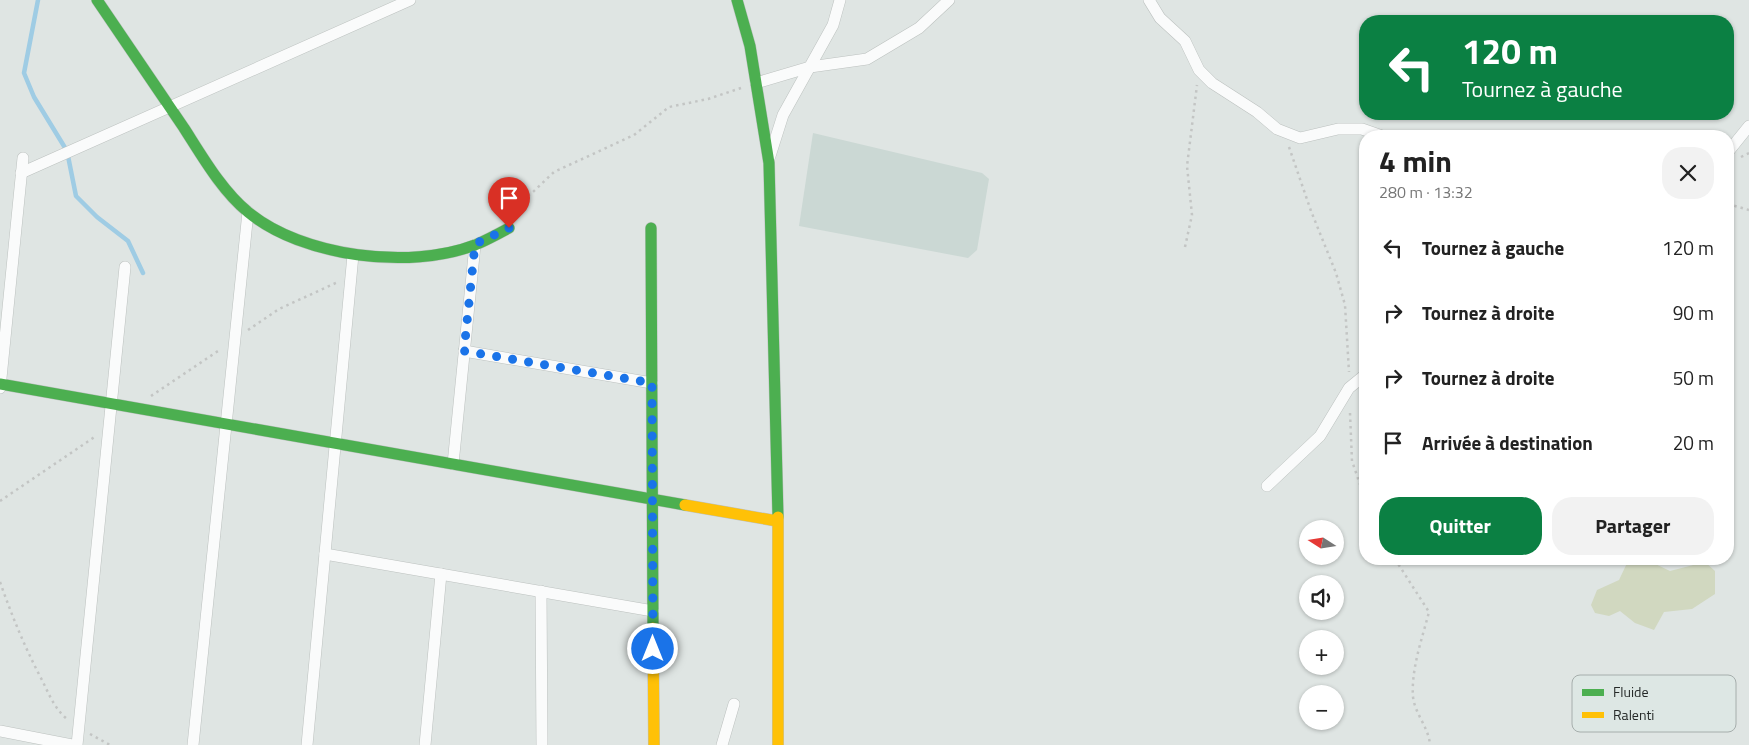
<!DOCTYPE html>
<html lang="fr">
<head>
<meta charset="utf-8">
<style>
	:root { --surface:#fff; --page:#f2f2f2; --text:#222; --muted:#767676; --accent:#0b8043 }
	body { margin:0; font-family:"Titillium Web",sans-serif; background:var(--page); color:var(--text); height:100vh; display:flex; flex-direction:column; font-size:19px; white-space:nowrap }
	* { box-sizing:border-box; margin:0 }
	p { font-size:16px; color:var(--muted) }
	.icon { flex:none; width:28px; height:28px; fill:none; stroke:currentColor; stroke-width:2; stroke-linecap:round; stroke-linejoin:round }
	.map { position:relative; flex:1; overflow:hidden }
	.details { position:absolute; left:1359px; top:130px; width:375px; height:435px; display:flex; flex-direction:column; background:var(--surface); border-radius:20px; box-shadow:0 1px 4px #0004 }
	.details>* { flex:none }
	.top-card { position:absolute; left:1359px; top:15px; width:375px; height:105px; border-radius:20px; box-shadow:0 1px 4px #0004; background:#0b8043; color:#fff; overflow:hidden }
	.needle { width:32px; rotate:282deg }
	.buttons { position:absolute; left:1299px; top:520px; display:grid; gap:10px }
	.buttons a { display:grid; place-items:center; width:45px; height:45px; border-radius:50%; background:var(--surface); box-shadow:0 1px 4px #0004; font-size:25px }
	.pin { position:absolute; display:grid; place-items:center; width:42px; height:42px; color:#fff; margin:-51px -21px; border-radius:50% 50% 50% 0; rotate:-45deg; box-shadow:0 0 5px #0007 }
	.pin .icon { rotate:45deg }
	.me { position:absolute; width:55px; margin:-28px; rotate:0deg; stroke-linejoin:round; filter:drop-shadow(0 0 4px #0008) }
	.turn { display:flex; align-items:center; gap:18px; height:105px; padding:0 20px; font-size:22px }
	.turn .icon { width:65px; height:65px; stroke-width:2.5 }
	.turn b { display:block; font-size:35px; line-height:42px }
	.round { display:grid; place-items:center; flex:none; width:52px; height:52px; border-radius:20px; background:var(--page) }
	.headline { display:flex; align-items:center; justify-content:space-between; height:85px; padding:0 20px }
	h1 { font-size:30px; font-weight:700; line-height:38px }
	.action { display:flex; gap:10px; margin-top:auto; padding:10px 20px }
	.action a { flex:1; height:58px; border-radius:20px; background:var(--accent); color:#fff; font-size:20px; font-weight:700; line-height:58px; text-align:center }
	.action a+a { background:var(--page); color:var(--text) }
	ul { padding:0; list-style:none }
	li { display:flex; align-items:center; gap:15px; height:65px; padding:0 20px }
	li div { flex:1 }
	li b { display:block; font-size:19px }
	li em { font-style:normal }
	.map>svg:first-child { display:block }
</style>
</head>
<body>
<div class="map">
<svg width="1749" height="745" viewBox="0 0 1749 745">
	<rect width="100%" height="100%" fill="#dfe5e3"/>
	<polygon fill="#cbd8d4" points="813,133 982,173 989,179 977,250 968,258 799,226"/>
	<polygon fill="#d1d8c0" points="1645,559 1670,571 1705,562 1715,571 1715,594 1692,609 1664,612 1654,630 1635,623 1620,611 1609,616 1595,613 1591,605 1597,590 1619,580 1628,561"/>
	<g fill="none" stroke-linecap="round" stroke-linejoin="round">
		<polyline stroke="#9fcce4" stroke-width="4.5" points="38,0 24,73 34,97 67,151 76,196 97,217 128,241 143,273"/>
		<g stroke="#bcc1bf" stroke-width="12">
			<g id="street">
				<polyline points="1149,0 1160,18 1185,41 1199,70 1212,83 1257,112 1277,129 1300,138 1338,129 1362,129 1382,136"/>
				<polyline points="756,83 810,67 867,59 919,28 949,0"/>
				<polyline points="1728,152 1749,126"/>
				<polyline points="770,156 783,115 833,25 840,0"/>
				<polyline points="21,173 410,0"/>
				<polyline points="464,351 652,383"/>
				<polyline points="0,388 23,158"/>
				<polyline points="453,464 475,245"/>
				<polyline points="1267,486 1320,436 1349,388 1365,375"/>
				<polyline points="325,554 653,611"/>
				<polyline points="541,591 542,745"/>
				<polyline points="0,731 72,745"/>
				<polyline points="77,745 125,267"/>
				<polyline points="193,745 248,212"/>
				<polyline points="307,745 353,255"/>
				<polyline points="425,745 441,574"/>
				<polyline points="722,745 734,704"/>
			</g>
		</g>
		<g stroke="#bcc1bf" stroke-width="12">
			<g id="fast">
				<path d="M 97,0 C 126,43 155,86 184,128 C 202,156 222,191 248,212 C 302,257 410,270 475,245 C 487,240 498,234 509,228"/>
				<polyline points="737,0 750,46 769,163 778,517"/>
				<polyline points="651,228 653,628"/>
				<polyline points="0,384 685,505"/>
			</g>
		</g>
		<g stroke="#bcc1bf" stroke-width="12">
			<g id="slow">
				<polyline points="685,505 777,521"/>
				<polyline points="778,517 778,745"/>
				<polyline points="653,628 654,745"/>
			</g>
		</g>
		<g stroke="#c3c5c4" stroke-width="2.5" stroke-dasharray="2.5 4" stroke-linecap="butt">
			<polyline points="1289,147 1311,211 1336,273 1345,305 1349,372"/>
			<polyline points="1741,157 1749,153"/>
			<polyline points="1728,204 1749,210"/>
			<polyline points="501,214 533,192 554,172 634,135 669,107 708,99 741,88"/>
			<polyline points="1185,247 1192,215 1187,166 1197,85"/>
			<polyline points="248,330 279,309 338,282"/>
			<polyline points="151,396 221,349"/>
			<polyline points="1350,413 1352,461 1365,499"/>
			<polyline points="0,501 96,436"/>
			<path d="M 1395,559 L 1429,612 C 1422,639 1411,669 1413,697 C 1415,714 1429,728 1430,745"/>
			<path d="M 0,582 C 12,616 25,648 42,680 C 49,694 54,708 67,719"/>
			<polyline points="90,734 110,745"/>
		</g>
		<use href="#street" stroke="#fafbfb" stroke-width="11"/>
		<use href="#fast" stroke="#4caf50" stroke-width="11"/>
		<use href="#slow" stroke="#ffc107" stroke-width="11"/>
	</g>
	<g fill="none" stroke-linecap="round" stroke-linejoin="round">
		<polyline stroke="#1a73e8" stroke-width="9" stroke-dasharray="0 16.2" points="509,228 475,244 464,351 652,383 653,649"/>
	</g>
	<rect x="1572" y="675" width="164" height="57" rx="8" fill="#dde7e4" stroke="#a6aeac" stroke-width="1"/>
	<rect x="1582" y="689" width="22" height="7" fill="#4caf50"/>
	<rect x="1582" y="712" width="22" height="6" fill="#ffc107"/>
	<g font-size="14" fill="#252928">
		<text x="1613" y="697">Fluide</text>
		<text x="1613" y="720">Ralenti</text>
	</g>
</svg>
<div class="buttons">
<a><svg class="needle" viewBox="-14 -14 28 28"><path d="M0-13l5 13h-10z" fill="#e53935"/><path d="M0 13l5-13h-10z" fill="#767676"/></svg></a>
<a><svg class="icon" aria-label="sound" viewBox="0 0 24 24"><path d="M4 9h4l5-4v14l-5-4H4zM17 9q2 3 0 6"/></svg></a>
<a>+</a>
<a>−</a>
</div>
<div class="pin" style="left:509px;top:228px;background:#d93025"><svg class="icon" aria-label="arrive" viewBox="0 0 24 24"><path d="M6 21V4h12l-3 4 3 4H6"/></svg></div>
<svg class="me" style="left:653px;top:649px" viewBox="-20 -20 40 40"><circle r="17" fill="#1a73e8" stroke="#fff" stroke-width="3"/><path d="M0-11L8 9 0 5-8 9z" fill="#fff"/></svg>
<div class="top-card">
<div class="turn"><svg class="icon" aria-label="left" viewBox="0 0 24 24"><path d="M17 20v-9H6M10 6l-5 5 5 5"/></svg><div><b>120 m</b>Tournez à gauche</div></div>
</div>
<section class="details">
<div class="headline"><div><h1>4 min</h1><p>280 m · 13:32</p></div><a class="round"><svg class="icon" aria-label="close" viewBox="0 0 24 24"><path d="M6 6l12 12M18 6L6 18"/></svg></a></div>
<ul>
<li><svg class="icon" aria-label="left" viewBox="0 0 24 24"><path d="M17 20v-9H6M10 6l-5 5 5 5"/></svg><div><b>Tournez à gauche</b></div><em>120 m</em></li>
<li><svg class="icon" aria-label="right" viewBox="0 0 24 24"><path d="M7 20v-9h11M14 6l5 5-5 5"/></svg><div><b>Tournez à droite</b></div><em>90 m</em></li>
<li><svg class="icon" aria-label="right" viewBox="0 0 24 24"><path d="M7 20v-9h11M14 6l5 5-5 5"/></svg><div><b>Tournez à droite</b></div><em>50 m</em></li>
<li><svg class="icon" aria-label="arrive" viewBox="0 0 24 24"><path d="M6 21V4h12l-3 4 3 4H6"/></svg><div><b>Arrivée à destination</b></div><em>20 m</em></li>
</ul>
<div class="action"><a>Quitter</a><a>Partager</a></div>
</section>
</div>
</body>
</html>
